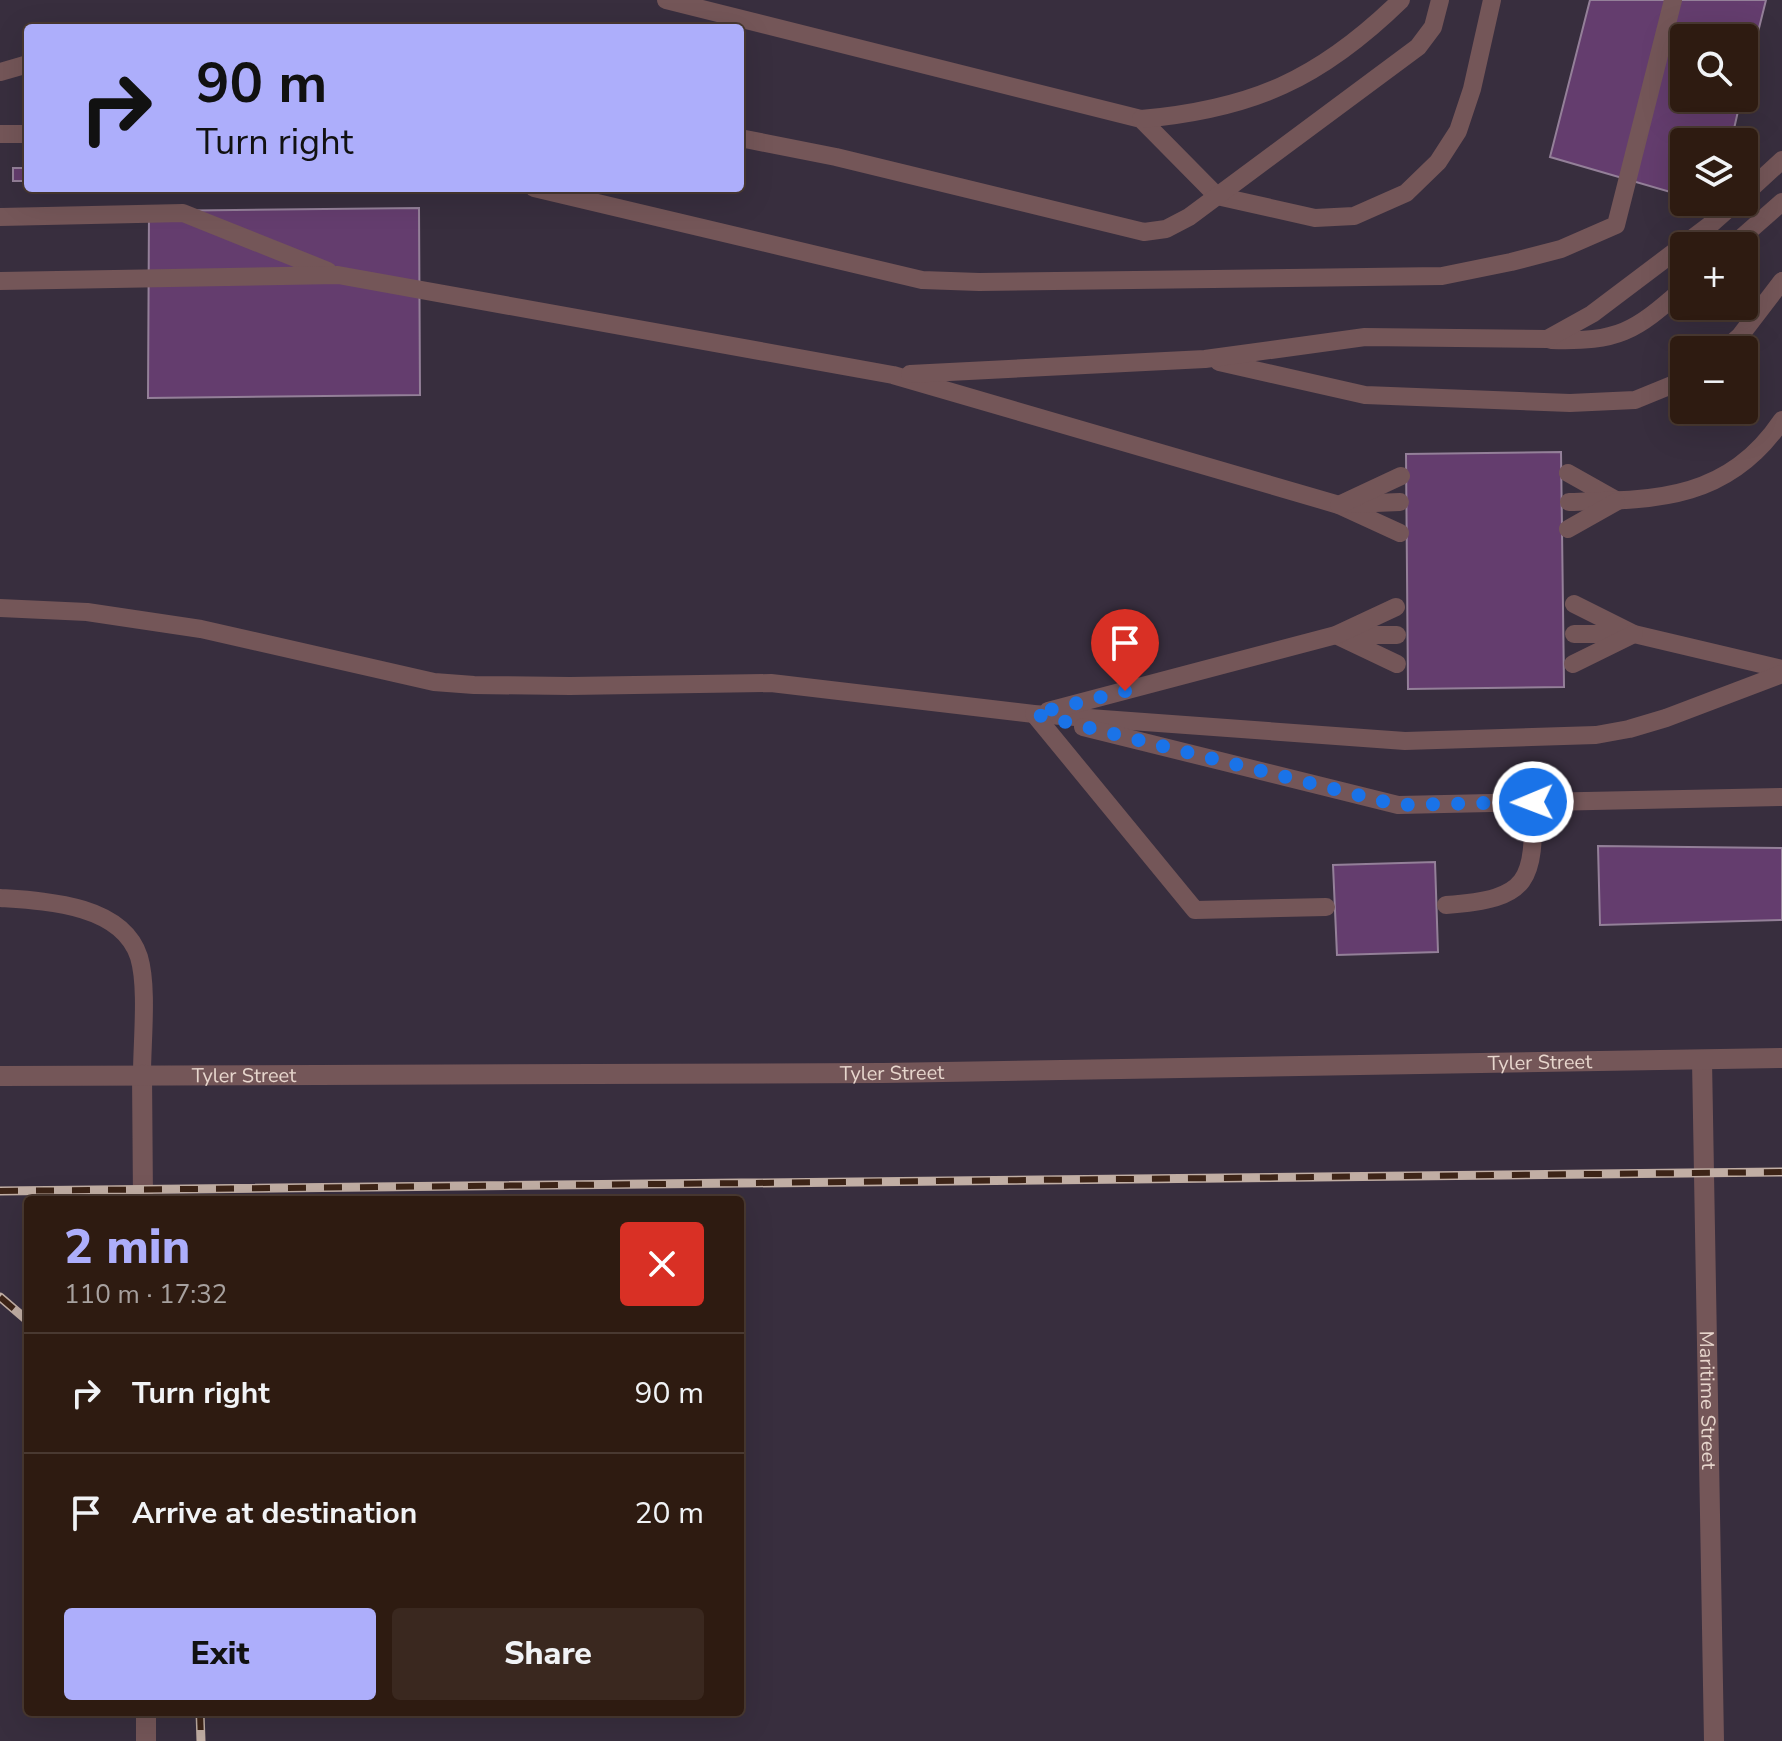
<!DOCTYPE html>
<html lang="en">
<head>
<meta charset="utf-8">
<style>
	:root { --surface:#2e1b11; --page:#3a281f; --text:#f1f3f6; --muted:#a7a19f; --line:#493931; --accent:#adaefb }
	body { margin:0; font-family:"Nunito Sans",sans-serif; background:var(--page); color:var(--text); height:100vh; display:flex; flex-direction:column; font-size:30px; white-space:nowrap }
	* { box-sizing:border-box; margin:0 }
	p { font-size:26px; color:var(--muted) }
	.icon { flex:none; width:44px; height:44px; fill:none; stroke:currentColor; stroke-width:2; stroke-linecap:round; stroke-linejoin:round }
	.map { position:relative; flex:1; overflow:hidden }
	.panel { position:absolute; left:24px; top:1196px; width:720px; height:520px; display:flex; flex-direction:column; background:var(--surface); border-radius:8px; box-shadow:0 8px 32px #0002,0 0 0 2px var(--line) }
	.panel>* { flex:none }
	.guide { position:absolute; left:24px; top:24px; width:720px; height:168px; border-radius:8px; box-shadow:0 8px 32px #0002,0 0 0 2px var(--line); background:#adaefb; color:#111; overflow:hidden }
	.fabs { position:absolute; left:1670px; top:24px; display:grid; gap:16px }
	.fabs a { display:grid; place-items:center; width:88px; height:88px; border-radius:8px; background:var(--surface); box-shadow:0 8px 32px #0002,0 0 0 2px var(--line); font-size:40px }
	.pin { position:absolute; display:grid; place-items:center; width:68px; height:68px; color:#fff; margin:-82px -34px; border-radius:50% 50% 50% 0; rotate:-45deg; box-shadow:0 0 8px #0007 }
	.pin .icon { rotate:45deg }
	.me { position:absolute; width:88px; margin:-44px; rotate:269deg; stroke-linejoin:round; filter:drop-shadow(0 0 6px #0008) }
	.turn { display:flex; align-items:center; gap:28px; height:168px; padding:0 40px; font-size:36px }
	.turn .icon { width:104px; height:104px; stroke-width:2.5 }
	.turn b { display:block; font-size:56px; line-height:68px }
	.round { display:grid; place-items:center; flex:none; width:84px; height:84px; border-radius:8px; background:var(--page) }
	.summary { display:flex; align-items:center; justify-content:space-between; height:136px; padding:0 40px }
	h1 { font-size:48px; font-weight:800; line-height:60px; color:var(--accent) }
	.primary-button { display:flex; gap:16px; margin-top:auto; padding:16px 40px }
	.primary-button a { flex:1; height:92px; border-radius:8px; background:var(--accent); color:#111; font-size:32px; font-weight:800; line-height:92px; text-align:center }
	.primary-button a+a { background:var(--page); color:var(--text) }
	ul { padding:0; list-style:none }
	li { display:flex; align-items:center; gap:24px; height:120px; padding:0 40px; border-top:2px solid var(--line) }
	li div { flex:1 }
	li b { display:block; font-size:30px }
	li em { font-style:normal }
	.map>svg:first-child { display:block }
</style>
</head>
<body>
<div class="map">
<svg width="1782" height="1741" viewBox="0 0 1782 1741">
	<rect width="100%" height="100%" fill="#3d2417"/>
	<path fill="#382e3e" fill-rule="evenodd" d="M 0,0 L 1782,0 L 1782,1741 L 0,1741 ZM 28,28 L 740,28 L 740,188 L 28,188 ZM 1684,38 L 1744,38 L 1744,98 L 1684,98 ZM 1684,142 L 1744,142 L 1744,202 L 1684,202 ZM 1684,246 L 1744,246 L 1744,306 L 1684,306 ZM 1684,350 L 1744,350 L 1744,410 L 1684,410 ZM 28,1200 L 740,1200 L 740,1712 L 28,1712 Z"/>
	<g fill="#643d6e" stroke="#948099" stroke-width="2">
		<polygon points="1590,0 1766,0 1744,88 1744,38 1684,38 1684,98 1741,98 1731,142 1684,142 1684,196 1550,157"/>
		<polygon points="13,168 27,168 28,181 13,181"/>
		<polygon points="419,208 420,395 148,398 149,211"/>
		<polygon points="1561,452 1564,687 1408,689 1406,454"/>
		<polygon points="1598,846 1782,848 1782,920 1600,925"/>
		<polygon points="1435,862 1438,952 1337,955 1333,865"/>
	</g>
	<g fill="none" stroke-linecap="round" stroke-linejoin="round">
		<g stroke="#745658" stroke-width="18">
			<polyline points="666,0 1141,119 1217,196 1315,218 1354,216 1406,193 1438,162 1458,131 1472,89 1492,0"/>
			<polyline points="0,72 28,64"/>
			<path d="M 1141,119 C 1253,109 1320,79 1401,0"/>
			<polyline points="0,134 28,134"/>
			<polyline points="740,138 836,157 1144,232 1166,229 1189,217 1418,47 1433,27 1440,0"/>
			<polyline points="534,188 922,280 979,282 1442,276 1511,262 1561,249 1616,225 1673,0"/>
			<polyline points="1744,195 1782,160"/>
			<polyline points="0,217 183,213 328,271"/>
			<polyline points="1732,246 1782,202"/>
			<polyline points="0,281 338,275 893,375 1339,505 1400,533"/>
			<path d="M 1551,340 C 1619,342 1634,332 1684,288"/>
			<polyline points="1724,350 1740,336 1782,281"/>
			<polyline points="1219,362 1365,395 1570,403 1635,400 1684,380"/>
			<polyline points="910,374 1205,359 1365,337 1547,339 1592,314 1710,225 1736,202"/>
			<polyline points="1568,473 1616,500"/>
			<path d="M 1569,502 C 1657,500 1728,500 1782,420"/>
			<polyline points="1350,504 1400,502"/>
			<polyline points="1339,505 1401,476"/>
			<polyline points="1568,529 1616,502"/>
			<polyline points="1574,604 1634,634 1782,669"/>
			<polyline points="0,608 87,612 201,629 434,682 474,685 570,686 771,683 1034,714 1405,741 1596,735 1629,729 1666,718 1782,674"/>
			<polyline points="1574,634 1627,634"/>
			<polyline points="1336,635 1397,664"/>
			<polyline points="1343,635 1397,635"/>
			<polyline points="1573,664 1634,634"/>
			<polyline points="1048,711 1336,635 1396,607"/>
			<polyline points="1034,714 1195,910 1326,907"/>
			<polyline points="1083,727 1398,805 1782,797"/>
			<path d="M 0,898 C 45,901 122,904 139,957 C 148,987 142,1041 142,1074"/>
			<path d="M 1446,905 C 1531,899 1534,881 1533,802"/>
		</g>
		<g stroke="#745658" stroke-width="20">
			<path id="s1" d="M 1702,1060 L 1714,1741"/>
			<polyline points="142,1074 143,1200"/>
			<path id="s2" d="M 0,1076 L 883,1073 L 1782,1058"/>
			<polyline points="146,1712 146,1741"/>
		</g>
		<g stroke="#c1aea4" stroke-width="9">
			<g id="rail">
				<polyline points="0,1191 1782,1172"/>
				<polyline points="0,1297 28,1321"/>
				<polyline points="200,1712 201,1741"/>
			</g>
		</g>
		<use href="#rail" stroke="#3d2417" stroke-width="6" stroke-dasharray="18" stroke-linecap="butt"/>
	</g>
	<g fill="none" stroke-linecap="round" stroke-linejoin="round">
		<polyline stroke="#1a73e8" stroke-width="14" stroke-dasharray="0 25.2" points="1125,691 1034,714 1398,805 1533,802"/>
	</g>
	<g text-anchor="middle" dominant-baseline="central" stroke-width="6" stroke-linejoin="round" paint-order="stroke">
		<g font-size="20" fill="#e7d6cd" stroke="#3d2417">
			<text stroke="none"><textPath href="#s2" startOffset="1540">Tyler Street</textPath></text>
			<text stroke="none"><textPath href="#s2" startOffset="892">Tyler Street</textPath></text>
			<text stroke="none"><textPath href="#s2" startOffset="244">Tyler Street</textPath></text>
			<text stroke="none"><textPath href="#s1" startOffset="340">Maritime Street</textPath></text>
		</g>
	</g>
</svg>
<div class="fabs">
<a><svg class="icon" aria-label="search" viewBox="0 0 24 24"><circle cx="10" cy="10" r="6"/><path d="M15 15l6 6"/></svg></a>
<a><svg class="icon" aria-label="layers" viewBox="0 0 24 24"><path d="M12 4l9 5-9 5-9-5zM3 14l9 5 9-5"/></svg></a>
<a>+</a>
<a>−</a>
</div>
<div class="pin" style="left:1125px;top:691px;background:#d93025"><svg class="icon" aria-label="arrive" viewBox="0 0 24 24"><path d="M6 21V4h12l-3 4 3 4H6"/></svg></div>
<svg class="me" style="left:1533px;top:802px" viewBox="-20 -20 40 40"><circle r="17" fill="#1a73e8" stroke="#fff" stroke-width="3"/><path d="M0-11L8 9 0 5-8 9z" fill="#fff"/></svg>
<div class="guide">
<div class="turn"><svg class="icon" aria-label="right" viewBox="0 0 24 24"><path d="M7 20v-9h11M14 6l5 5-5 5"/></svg><div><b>90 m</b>Turn right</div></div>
</div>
<section class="panel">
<div class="summary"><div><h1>2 min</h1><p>110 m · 17:32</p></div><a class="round" style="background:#d93025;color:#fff"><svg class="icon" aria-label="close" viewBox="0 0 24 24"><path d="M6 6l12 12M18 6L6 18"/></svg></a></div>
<ul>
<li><svg class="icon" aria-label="right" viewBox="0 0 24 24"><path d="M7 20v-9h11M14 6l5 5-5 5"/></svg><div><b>Turn right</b></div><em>90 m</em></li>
<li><svg class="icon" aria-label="arrive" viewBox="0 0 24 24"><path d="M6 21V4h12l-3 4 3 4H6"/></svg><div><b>Arrive at destination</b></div><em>20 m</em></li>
</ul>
<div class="primary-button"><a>Exit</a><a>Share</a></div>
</section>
</div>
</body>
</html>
